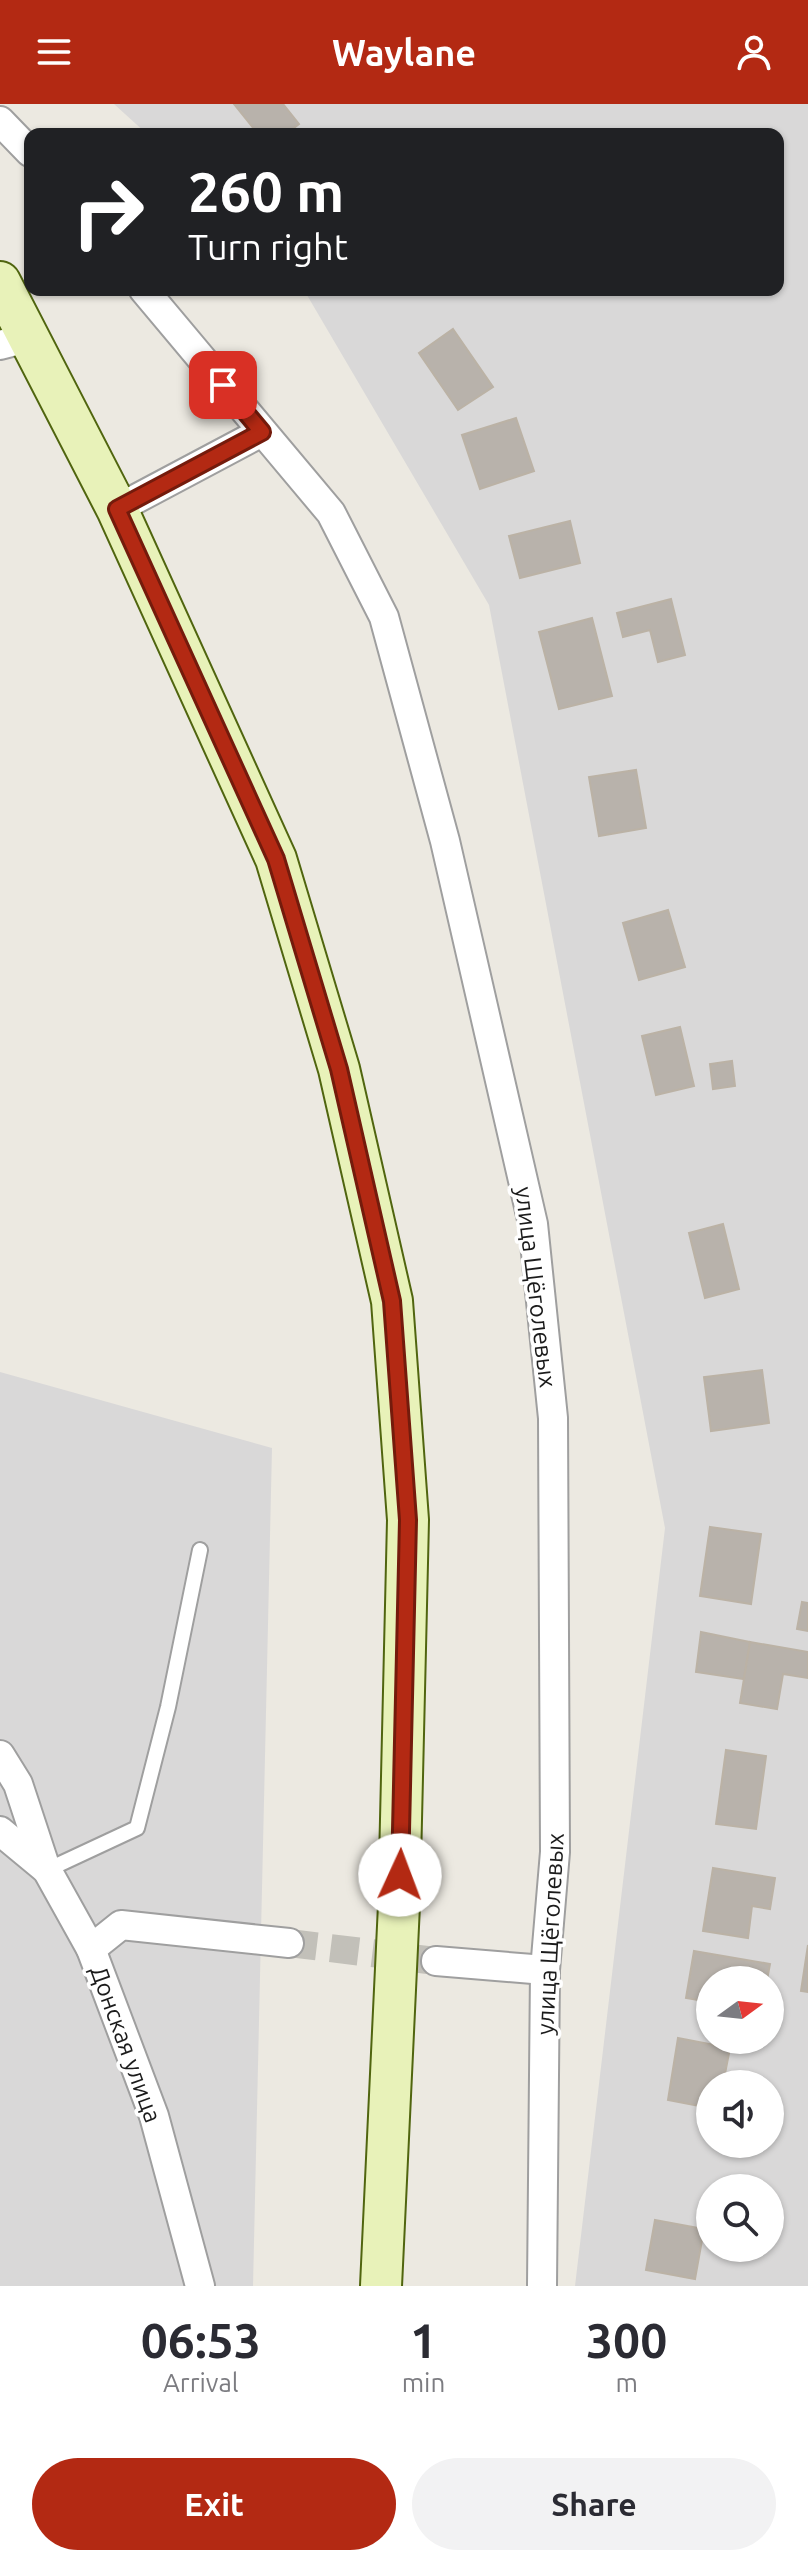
<!DOCTYPE html>
<html lang="en">
<head>
<meta charset="utf-8">
<style>
	:root { --surface:#fff; --page:#f2f2f3; --text:#2b2b33; --muted:#7c7c81; --accent:#b32913 }
	body { margin:0; font-family:Ubuntu,sans-serif; background:var(--page); color:var(--text); height:100vh; display:flex; flex-direction:column; font-size:30px; white-space:nowrap }
	* { box-sizing:border-box; margin:0 }
	p { font-size:26px; color:var(--muted) }
	.icon { flex:none; width:44px; height:44px; fill:none; stroke:currentColor; stroke-width:2; stroke-linecap:round; stroke-linejoin:round }
	.map { position:relative; height:2182px; overflow:hidden }
	.side { display:flex; flex-direction:column; background:var(--surface); flex:1 }
	.side>* { flex:none }
	.hud { position:absolute; left:24px; top:24px; width:760px; height:168px; border-radius:16px; box-shadow:0 2px 6px #0004; background:#202124; color:#fff; overflow:hidden }
	.needle { width:52px; rotate:75deg }
	.buttons { position:absolute; left:696px; top:1862px; display:grid; gap:16px }
	.buttons a { display:grid; place-items:center; width:88px; height:88px; border-radius:50%; background:var(--surface); box-shadow:0 2px 6px #0004; font-size:40px }
	.pin { position:absolute; display:grid; place-items:center; width:68px; height:68px; color:#fff; margin:-34px; border-radius:16px; box-shadow:0 4px 12px #0006 }
	.me { position:absolute; width:88px; margin:-44px; rotate:2deg; stroke-linejoin:round; filter:drop-shadow(0 0 6px #0008) }
	.turn { display:flex; align-items:center; gap:28px; height:168px; padding:0 32px; font-size:36px }
	.turn .icon { width:104px; height:104px; stroke-width:2.5 }
	.turn b { display:block; font-size:56px; line-height:68px }
	.eta { display:flex; justify-content:space-evenly; align-items:center; height:136px; text-align:center }
	.eta b { font-size:48px; font-weight:700; line-height:56px }
	.cta { display:flex; gap:16px; margin-top:auto; padding:16px 32px }
	.cta a { flex:1; height:92px; border-radius:48px; background:var(--accent); color:#fff; font-size:32px; font-weight:700; line-height:92px; text-align:center }
	.cta a+a { background:var(--page); color:var(--text) }
	header { display:flex; justify-content:space-between; align-items:center; height:104px; padding:0 32px; background:var(--accent); color:#fff; font-size:36px; font-weight:700 }
	.map>svg:first-child { display:block }
</style>
</head>
<body>
<header><svg class="icon" aria-label="menu" viewBox="0 0 24 24"><path d="M4 6h16M4 12h16M4 18h16"/></svg>Waylane<svg class="icon" aria-label="person" viewBox="0 0 24 24"><circle cx="12" cy="8" r="4"/><path d="M4 21q1-7 8-7t8 7"/></svg></header>
<div class="map">
<svg width="808" height="2182" viewBox="0 0 808 2182">
	<rect width="100%" height="100%" fill="#ece9e1"/>
	<g fill="#d9d8d8" fill-rule="evenodd">
		<path d="M 114,0 L 808,0 L 808,2182 L 575,2182 L 665,1424 L 489,501 L 304,186 L 778,186 L 778,30 L 147,30 ZM 710,1876 L 770,1876 L 770,1936 L 710,1936 ZM 710,1980 L 770,1980 L 770,2040 L 710,2040 ZM 710,2084 L 770,2084 L 770,2144 L 710,2144 Z"/>
		<polygon points="0,1268 272,1344 253,2182 0,2182"/>
	</g>
	<g fill="#b8b2ab" stroke="#bbb2a5" stroke-width="2">
		<polygon points="234,0 283,0 299,20 286,30 258,30"/>
		<polygon points="453,225 493,283 458,306 419,249"/>
		<polygon points="516,314 534,367 480,385 462,331"/>
		<polygon points="570,417 580,459 520,474 509,432"/>
		<polygon points="671,495 685,551 658,558 650,526 623,533 617,509"/>
		<polygon points="592,514 612,592 559,605 539,528"/>
		<polygon points="636,666 646,724 599,732 589,673"/>
		<polygon points="668,806 685,863 639,876 623,819"/>
		<polygon points="680,923 694,982 656,991 642,932"/>
		<polygon points="732,957 735,982 713,985 710,960"/>
		<polygon points="723,1120 739,1185 705,1194 689,1129"/>
		<polygon points="762,1266 769,1319 711,1327 704,1273"/>
		<polygon points="710,1423 761,1430 751,1500 700,1492"/>
		<polygon points="802,1498 808,1499 808,1527 797,1525"/>
		<polygon points="701,1528 750,1538 744,1575 696,1568"/>
		<polygon points="750,1538 808,1548 808,1574 783,1570 777,1605 740,1599"/>
		<polygon points="726,1646 766,1652 756,1725 716,1720"/>
		<polygon points="713,1764 775,1774 770,1805 752,1802 748,1834 703,1827"/>
		<polygon points="808,1841 808,1888 801,1887"/>
		<polygon points="694,1847 770,1860 767,1876 710,1876 710,1898 686,1894"/>
		<polygon points="678,1934 730,1944 723,1980 710,1980 710,2004 668,1996"/>
		<polygon points="655,2116 704,2125 695,2175 646,2166"/>
	</g>
	<g fill="none" stroke-linecap="round" stroke-linejoin="round">
		<polyline stroke="#c2c0b9" stroke-width="28" stroke-dasharray="28 14" stroke-linecap="butt" points="289,1839 436,1857"/>
		<g stroke="#9f9f9f" stroke-width="18">
			<polyline id="lane" points="47,1766 137,1724 168,1603 200,1446"/>
		</g>
		<g stroke="#9f9f9f" stroke-width="32">
			<g id="street">
				<polyline points="0,17 30,48"/>
				<polyline points="144,186 331,409 384,513 445,737 533,1120 553,1314 555,1748 545,1866 542,2182"/>
				<polyline points="0,241 31,233"/>
				<polyline points="117,405 262,328"/>
				<polyline points="0,1651 18,1680 46,1765"/>
				<polyline points="0,1727 47,1766 91,1845 154,2012 200,2182"/>
				<polyline points="91,1845 121,1821 289,1839"/>
				<polyline points="436,1857 545,1866"/>
			</g>
		</g>
		<g stroke="#50650f" stroke-width="44">
			<polyline id="secondary" points="0,178 117,405 276,755 339,965 392,1197 408,1416 399,1801 381,2182"/>
		</g>
		<use href="#lane" stroke="#fff" stroke-width="14"/>
		<use href="#street" stroke="#fff" stroke-width="28"/>
		<use href="#secondary" stroke="#e8f2b9" stroke-width="40"/>
	</g>
	<g fill="none" stroke-linecap="round" stroke-linejoin="round">
		<g stroke="#741b0c" stroke-width="20">
			<polyline id="route" points="223,281 262,328 117,405 276,755 339,965 392,1197 408,1416 400,1771"/>
		</g>
		<use href="#route" stroke="#b32913" stroke-width="14"/>
	</g>
	<g text-anchor="middle" dominant-baseline="central" stroke-width="7" stroke-linejoin="round" paint-order="stroke">
		<g font-size="24" fill="#1b1b1b" stroke="#fff">
			<text transform="translate(536 1183) rotate(83)">улица Щёголевых</text>
			<text transform="translate(550 1830) rotate(-87)">улица Щёголевых</text>
			<text transform="translate(126 1940) rotate(70)">Донская улица</text>
		</g>
	</g>
</svg>
<div class="buttons">
<a><svg class="needle" viewBox="-14 -14 28 28"><path d="M0-13l5 13h-10z" fill="#e53935"/><path d="M0 13l5-13h-10z" fill="#7c7c81"/></svg></a>
<a><svg class="icon" aria-label="sound" viewBox="0 0 24 24"><path d="M4 9h4l5-4v14l-5-4H4zM17 9q2 3 0 6"/></svg></a>
<a><svg class="icon" aria-label="search" viewBox="0 0 24 24"><circle cx="10" cy="10" r="6"/><path d="M15 15l6 6"/></svg></a>
</div>
<div class="pin" style="left:223px;top:281px;background:#d93025"><svg class="icon" aria-label="arrive" viewBox="0 0 24 24"><path d="M6 21V4h12l-3 4 3 4H6"/></svg></div>
<svg class="me" style="left:400px;top:1771px" viewBox="-20 -20 40 40"><circle r="19" fill="#fff"/><path d="M0-13L10 11 0 6-10 11z" fill="#b32913"/></svg>
<div class="hud">
<div class="turn"><svg class="icon" aria-label="right" viewBox="0 0 24 24"><path d="M7 20v-9h11M14 6l5 5-5 5"/></svg><div><b>260 m</b>Turn right</div></div>
</div>
</div>
<section class="side">
<div class="eta">
<div><b>06:53</b><p>Arrival</p></div>
<div><b>1</b><p>min</p></div>
<div><b>300</b><p>m</p></div>
</div>
<div class="cta"><a>Exit</a><a>Share</a></div>
</section>
</body>
</html>
